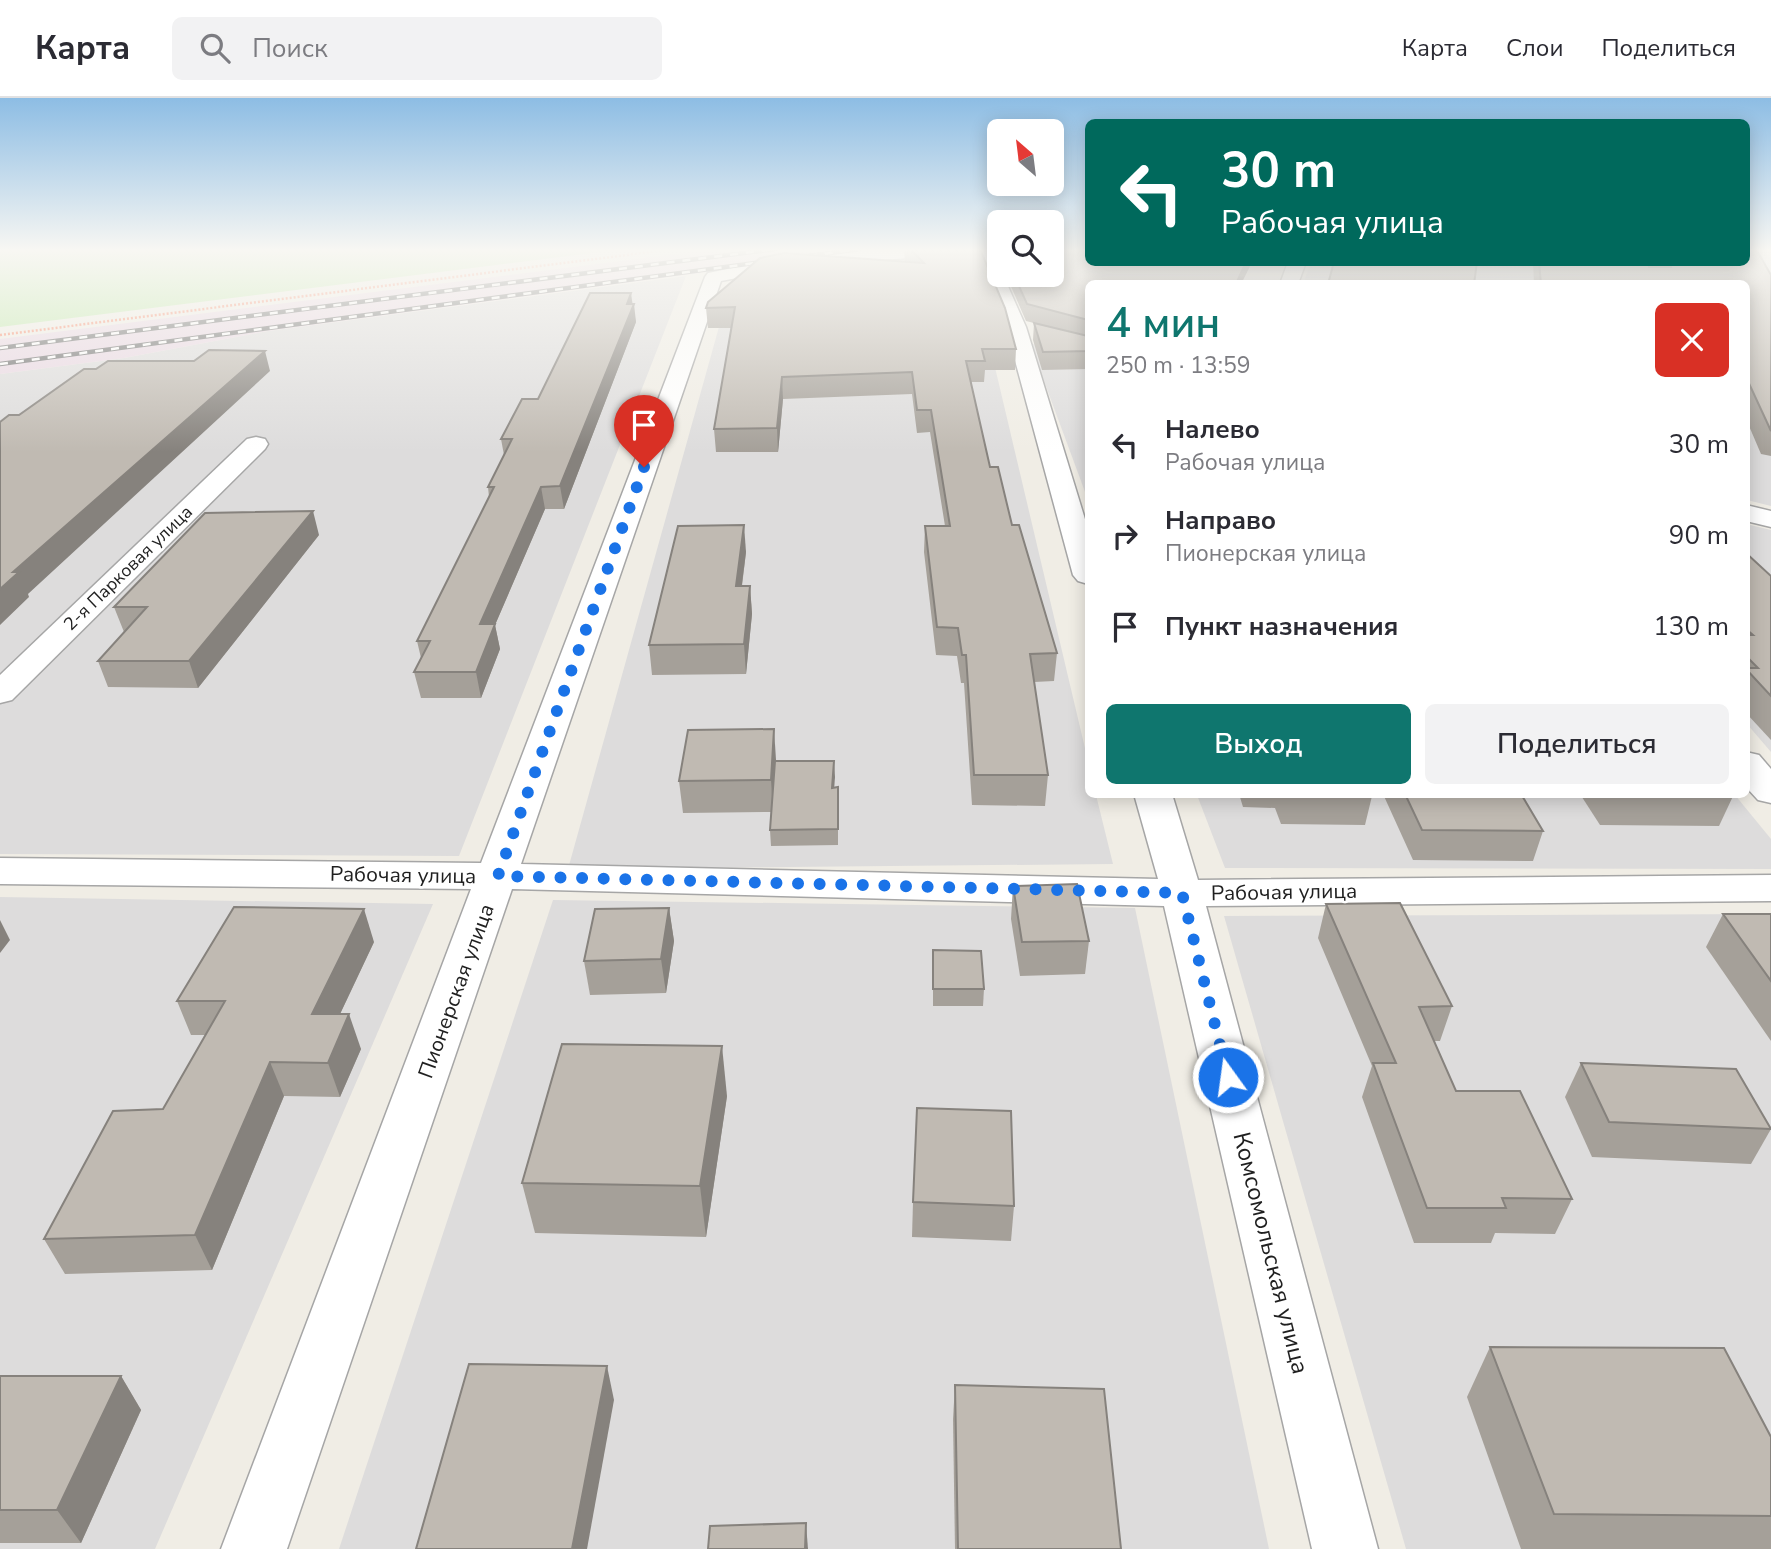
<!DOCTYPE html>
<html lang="ru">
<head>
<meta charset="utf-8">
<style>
	:root { --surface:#fff; --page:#f2f2f3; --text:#2b2b33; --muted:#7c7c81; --line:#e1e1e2; --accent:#0f766e }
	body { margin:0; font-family:"Nunito Sans",sans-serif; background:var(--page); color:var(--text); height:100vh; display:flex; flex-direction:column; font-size:26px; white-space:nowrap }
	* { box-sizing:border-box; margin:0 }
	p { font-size:23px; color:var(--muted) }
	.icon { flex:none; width:38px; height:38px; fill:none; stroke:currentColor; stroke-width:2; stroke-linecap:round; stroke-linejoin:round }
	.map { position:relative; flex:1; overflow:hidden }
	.side { position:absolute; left:1085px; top:182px; width:665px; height:518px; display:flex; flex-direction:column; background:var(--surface); border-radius:10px; box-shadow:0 4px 18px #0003 }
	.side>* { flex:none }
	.hud { position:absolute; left:1085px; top:21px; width:665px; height:147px; border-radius:10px; box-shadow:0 4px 18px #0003; background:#00695c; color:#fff; overflow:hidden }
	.needle { width:46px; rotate:332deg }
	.fabs { position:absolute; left:987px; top:21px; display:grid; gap:14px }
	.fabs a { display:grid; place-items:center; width:77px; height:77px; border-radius:10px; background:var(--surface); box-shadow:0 4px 18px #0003; font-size:35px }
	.pin { position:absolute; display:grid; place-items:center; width:60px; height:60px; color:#fff; margin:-72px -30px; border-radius:50% 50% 50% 0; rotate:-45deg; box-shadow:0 0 7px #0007 }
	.pin .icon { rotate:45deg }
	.me { position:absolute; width:77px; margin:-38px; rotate:346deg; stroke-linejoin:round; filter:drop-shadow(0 0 5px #0008) }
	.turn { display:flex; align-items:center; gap:24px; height:147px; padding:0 21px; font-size:32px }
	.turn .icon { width:91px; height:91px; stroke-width:2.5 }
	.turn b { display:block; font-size:49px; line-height:60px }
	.round { display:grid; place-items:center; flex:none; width:74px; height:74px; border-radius:10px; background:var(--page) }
	.head { display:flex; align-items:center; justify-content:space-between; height:119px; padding:0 21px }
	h1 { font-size:42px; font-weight:600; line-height:52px; color:var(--accent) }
	.action { display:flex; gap:14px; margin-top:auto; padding:14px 21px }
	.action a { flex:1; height:80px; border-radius:10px; background:var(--accent); color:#fff; font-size:28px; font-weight:600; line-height:80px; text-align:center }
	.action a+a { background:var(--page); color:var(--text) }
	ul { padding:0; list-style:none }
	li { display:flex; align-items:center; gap:21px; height:91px; padding:0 21px }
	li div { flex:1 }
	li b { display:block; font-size:26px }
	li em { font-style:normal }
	header { display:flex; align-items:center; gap:42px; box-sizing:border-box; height:98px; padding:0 35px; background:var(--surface); border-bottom:2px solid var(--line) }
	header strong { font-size:33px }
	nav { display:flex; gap:38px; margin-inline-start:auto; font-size:24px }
	.search { width:490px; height:63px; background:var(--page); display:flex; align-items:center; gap:18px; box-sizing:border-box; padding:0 24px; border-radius:10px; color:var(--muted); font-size:26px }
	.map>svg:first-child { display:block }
</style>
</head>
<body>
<header>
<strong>Карта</strong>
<div class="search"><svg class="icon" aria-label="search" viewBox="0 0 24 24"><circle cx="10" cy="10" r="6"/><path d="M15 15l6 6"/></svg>Поиск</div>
<nav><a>Карта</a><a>Слои</a><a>Поделиться</a></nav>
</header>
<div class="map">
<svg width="1771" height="1451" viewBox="0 0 1771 1451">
	<rect width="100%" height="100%" fill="#f0ede5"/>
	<g fill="#dddcdc">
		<polygon points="1747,151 1771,151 1771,408 1747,402"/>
		<polygon points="968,155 1088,663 1088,696 1096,697 1113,766 568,771 734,175 854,159"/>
		<polygon points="1311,164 1626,165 1631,186 1303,186"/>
		<polygon points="686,178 459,758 0,756 0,276 124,260 268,233"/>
		<polygon points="1030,245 1088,260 1088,402"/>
		<polygon points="1746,426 1771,432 1771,654 1747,626"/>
		<polygon points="1197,697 1735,697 1771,741 1771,771 1225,770"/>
		<polygon points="0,799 433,806 155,1451 0,1451"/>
		<polygon points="553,802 1135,810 1269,1451 339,1451"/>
		<polygon points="1771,816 1771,1451 1406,1451 1224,818"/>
	</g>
	<polygon fill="#e9d7e3" points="716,151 880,151 268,233 124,260 0,276 0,241"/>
	<polygon fill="#c2e9ac" points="0,151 624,151 0,229"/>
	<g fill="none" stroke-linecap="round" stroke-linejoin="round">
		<g stroke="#a6a6a6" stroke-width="3">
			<g id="minor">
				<polygon points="868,151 992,151 999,177 1003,177 1026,229 1088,431 1088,486 1078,483 1073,477 1006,229 975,152 967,156 808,167 721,183 521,766 1158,781 1134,696 1172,696 1198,782 1771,777 1771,803 1206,808 1378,1451 1312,1451 1164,808 512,791 287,1451 221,1451 471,791 0,786 0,760 481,765 705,179 708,175 776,161"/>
				<polygon points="1288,164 1306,164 1298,186 1280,186"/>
				<polygon points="256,339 265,341 268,346 265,351 12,602 0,605 0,577 247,341"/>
				<polygon points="1746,407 1771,413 1771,429 1746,423"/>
				<polygon points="1746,654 1759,657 1771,671 1771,705 1758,702 1746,689"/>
			</g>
		</g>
		<polyline stroke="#f88d6e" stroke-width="2.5" stroke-dasharray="2 2" stroke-linecap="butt" points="0,237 673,151"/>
		<use href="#minor" fill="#fff" fill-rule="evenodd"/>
		<g stroke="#6d6d6d" stroke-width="4.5">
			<g id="rail">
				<polyline points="0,250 775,151"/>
				<polyline points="0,266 860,151"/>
			</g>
		</g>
		<use href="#rail" stroke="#fff" stroke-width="2.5" stroke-dasharray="8" stroke-linecap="butt"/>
	</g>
	<g fill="#a5a099">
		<polygon points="904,151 910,151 1016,251 1015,272 985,272 984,284 971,284 990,369 1012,427 1057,555 1054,583 1034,584 1048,677 1045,708 972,707 964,585 961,585 957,558 936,557 924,454 925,428 945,428 930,334 917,335 912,296 783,301 778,354 716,354 714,331 731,230 708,230 706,210 905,164"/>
		<polygon points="994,151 999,151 999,168"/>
		<polygon points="1088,164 1252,164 1241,186 1088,186 1088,271 1042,272 1033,242 1034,225 1026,223 1006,177 1052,177"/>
		<polygon points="1533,164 1648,164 1649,169 1660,169 1659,164 1746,164 1771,177 1771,358 1761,356 1746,321 1746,186 1534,186"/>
		<polygon points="632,206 636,224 564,411 545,411 495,527 500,551 481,600 421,600 414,574 421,560 417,543 489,399 488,389 504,357 501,341 538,301"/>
		<polygon points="319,437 198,590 108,589 98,563 124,534 114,509"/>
		<polygon points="746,454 742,488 750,488 752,516 746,576 652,577 649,547"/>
		<polygon points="1746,455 1771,478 1771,642 1746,615"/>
		<polygon points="776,663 834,663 834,690 838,689 838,747 771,748 770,732 771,714 683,715 679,683"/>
		<polygon points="1239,696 1371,696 1372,698 1365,727 1281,726 1275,710 1243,709"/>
		<polygon points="1383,696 1521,696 1543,733 1533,763 1413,762"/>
		<polygon points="1580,696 1734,696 1719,728 1600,727"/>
		<polygon points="1013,788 1089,843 1085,876 1020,878 1011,821"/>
		<polygon points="1326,806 1452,908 1440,943 1434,943 1456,993 1572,1101 1555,1136 1495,1135 1491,1145 1414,1145 1362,999 1372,968 1318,840"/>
		<polygon points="669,810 674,843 666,895 590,897 584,863"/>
		<polygon points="1723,816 1771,816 1771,943 1706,849"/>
		<polygon points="374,844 340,916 361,951 340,999 284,998 212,1172 65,1176 44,1141 163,1011 206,937 191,937 177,903"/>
		<polygon points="933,852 984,891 983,908 933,908"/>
		<polygon points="1581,965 1771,1031 1751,1066 1592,1059 1565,999"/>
		<polygon points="727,998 706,1139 535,1135 522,1085"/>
		<polygon points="913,1104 1014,1108 1011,1143 912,1139"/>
		<polygon points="1490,1249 1771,1339 1771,1451 1521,1451 1467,1299"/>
		<polygon points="0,1278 121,1278 141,1312 81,1445 0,1445"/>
		<polygon points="955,1287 1121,1451 955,1451 953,1321"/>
	</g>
	<g fill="#86827d">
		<polygon points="1246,164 1252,164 1241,186 1236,186"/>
		<polygon points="631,195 633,209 634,206 636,224 564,411 560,388"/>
		<polygon points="265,253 270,273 28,496 29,499 0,527 0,491 13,474"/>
		<polygon points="782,279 783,301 778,354 777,330"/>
		<polygon points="541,389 545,411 495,527 500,551 481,600 476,574 480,526"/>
		<polygon points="313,413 319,437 198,590 189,563"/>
		<polygon points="744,427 746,454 738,517 736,488"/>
		<polygon points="750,488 752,516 746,576 744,546"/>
		<polygon points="774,631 776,662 773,714 771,682"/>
		<polygon points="834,663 835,679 833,706 832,690"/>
		<polygon points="669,810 674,843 666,895 661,861"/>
		<polygon points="364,811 374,844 324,950 312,916"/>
		<polygon points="0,822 10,842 0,855"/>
		<polygon points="349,916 361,951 340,999 328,965"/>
		<polygon points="722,948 727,998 706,1139 700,1088"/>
		<polygon points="270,964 284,998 212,1172 195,1137"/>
		<polygon points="607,1268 614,1302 587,1451 572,1451"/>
		<polygon points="121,1278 141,1312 81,1445 57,1412"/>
		<polygon points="806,1425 808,1451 805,1451"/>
	</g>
	<g fill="#c0bab2" stroke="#86827d" stroke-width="2">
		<polygon points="910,151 980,151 1005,210 1016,251 982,251 985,263 966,263 990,369 998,369 1012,427 1019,427 1057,555 1030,556 1048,677 974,677 966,557 962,557 958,530 937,529 925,428 950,428 931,312 917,312 912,274 782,279 777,330 714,331 735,209 706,210 708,204 760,160 784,155 924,165"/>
		<polygon points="1052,151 1088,151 1088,164 1246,164 1236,186 1088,186 1088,222 1027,206 1014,177 1052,177"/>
		<polygon points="1746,151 1756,151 1771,177 1771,333 1746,279 1746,186 1541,186 1539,164 1648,164 1649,169 1671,169 1670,164 1746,164"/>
		<polygon points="1334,164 1477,164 1474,186 1328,186"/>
		<polygon points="590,195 631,195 627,206 634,206 560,388 541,389 480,526 495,526 476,574 414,574 430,543 417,543 494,389 488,389 512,341 501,341 522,301 538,301"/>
		<polygon points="1034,225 1088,238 1088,253 1043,254"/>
		<polygon points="209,252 265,253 13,474 19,474 0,491 0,324 9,317 19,317 84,271 96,271 108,263 194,263"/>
		<polygon points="313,413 189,563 98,563 147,509 114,509 205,415"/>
		<polygon points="744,427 736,488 750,488 744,546 649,547 678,428"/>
		<polygon points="1746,455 1771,478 1771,598 1746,571 1746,570 1758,570 1746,558 1746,537 1753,537 1746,531"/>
		<polygon points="774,631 771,682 679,683 688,632"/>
		<polygon points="775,663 834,663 832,690 838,689 838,731 770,732"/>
		<polygon points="1287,696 1371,696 1372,698 1287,698"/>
		<polygon points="1405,696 1521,696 1543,733 1422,732"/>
		<polygon points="1077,786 1089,843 1022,844 1013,788"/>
		<polygon points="1400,805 1452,908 1419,909 1456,993 1520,993 1572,1101 1502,1100 1506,1110 1427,1110 1373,965 1396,965 1326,806"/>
		<polygon points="234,809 364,811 312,916 349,916 328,965 270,964 195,1137 44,1141 113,1013 163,1011 225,903 177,903"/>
		<polygon points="669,810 661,861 584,863 595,811"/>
		<polygon points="1723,816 1771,816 1771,883"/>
		<polygon points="933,852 981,853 984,891 933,891"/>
		<polygon points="562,946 722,948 700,1088 522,1085"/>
		<polygon points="1581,965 1736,971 1771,1031 1609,1024"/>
		<polygon points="917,1010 1011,1013 1014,1108 913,1104"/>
		<polygon points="1490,1249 1724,1250 1771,1339 1771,1418 1554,1416"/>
		<polygon points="469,1266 607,1268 572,1451 416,1451"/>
		<polygon points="0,1278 121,1278 57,1412 0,1412"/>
		<polygon points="955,1287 1104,1291 1121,1451 958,1451"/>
		<polygon points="806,1425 805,1451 708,1451 710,1428"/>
	</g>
	<linearGradient id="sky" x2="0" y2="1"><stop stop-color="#8dbde4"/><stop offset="0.43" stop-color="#f8f7f3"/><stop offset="1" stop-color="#f8f7f3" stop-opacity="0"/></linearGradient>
	<rect width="1771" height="354" fill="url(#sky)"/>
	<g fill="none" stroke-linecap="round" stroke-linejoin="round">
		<polyline stroke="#1a73e8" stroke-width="12" stroke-dasharray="0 21.6" points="644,369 498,778 1182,795 1228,979"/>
	</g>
	<g text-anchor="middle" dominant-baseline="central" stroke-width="5" stroke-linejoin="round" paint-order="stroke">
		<g font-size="18" fill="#1f1f1f" stroke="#fff">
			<text transform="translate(128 470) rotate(-44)">2-я Парковая улица</text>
		</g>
		<g font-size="21" fill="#1f1f1f" stroke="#fff">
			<text transform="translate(403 777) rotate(1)">Рабочая улица</text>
			<text transform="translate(1284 794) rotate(-1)">Рабочая улица</text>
			<text transform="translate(456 893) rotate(-70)">Пионерская улица</text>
		</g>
		<g font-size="24" fill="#1f1f1f" stroke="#fff">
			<text transform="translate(1271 1155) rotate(76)">Комсомольская улица</text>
		</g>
	</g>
</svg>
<div class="fabs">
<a><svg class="needle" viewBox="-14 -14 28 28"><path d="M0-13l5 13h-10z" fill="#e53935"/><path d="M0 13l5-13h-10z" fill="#7c7c81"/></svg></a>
<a><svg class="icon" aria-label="search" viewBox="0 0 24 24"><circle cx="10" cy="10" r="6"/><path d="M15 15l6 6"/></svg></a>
</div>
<div class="pin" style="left:644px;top:369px;background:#d93025"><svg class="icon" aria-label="arrive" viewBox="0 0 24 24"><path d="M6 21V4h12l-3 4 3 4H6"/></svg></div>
<svg class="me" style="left:1228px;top:979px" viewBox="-20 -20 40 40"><circle r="17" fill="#1a73e8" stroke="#fff" stroke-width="3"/><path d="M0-11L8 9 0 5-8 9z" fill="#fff"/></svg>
<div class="hud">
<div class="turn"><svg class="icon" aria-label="left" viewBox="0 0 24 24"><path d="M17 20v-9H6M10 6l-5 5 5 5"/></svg><div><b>30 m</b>Рабочая улица</div></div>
</div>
<section class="side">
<div class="head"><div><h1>4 мин</h1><p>250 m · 13:59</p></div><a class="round" style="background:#d93025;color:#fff"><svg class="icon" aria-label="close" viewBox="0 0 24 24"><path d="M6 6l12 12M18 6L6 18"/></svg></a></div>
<ul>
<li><svg class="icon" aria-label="left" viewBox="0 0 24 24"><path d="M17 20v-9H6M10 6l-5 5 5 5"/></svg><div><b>Налево</b><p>Рабочая улица</p></div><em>30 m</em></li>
<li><svg class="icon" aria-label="right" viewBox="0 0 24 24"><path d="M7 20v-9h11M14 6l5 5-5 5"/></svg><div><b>Направо</b><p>Пионерская улица</p></div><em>90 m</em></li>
<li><svg class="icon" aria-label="arrive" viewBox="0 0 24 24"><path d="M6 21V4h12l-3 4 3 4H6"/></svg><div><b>Пункт назначения</b></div><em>130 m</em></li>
</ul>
<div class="action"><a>Выход</a><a>Поделиться</a></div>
</section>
</div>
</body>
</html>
